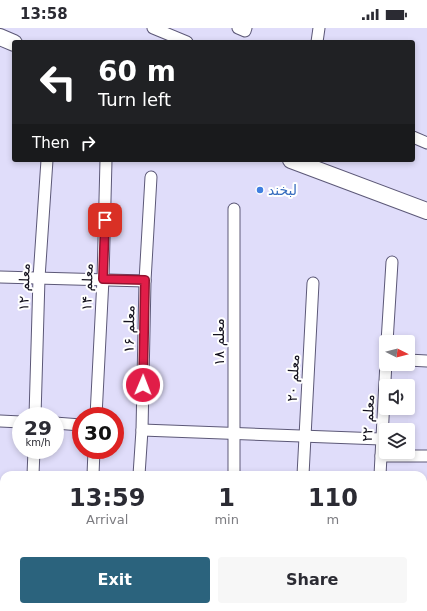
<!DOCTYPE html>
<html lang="en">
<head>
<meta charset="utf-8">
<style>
	:root { --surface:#fff; --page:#f7f7f7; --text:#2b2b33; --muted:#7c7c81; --accent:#2b637d }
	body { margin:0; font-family:"DejaVu Sans",Cairo,sans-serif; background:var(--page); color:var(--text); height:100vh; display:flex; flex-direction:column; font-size:15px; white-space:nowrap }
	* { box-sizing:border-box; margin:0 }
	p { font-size:13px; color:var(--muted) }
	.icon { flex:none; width:22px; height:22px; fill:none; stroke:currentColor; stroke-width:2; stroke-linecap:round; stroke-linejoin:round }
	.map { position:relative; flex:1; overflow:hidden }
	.sheet { position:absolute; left:0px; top:443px; width:427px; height:140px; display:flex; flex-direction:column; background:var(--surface); border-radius:12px 12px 0 0; box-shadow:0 2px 6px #0003 }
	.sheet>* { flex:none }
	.guide { position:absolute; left:12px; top:12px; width:403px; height:122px; border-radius:4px; box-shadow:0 2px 6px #0003; background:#202124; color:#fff; overflow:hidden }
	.needle { width:26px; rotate:96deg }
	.controls { position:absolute; left:379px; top:307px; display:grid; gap:8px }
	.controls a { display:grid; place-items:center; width:36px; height:36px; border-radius:4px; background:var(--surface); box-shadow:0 2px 6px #0003; font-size:20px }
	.speed { position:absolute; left:12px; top:379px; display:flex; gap:8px; font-size:20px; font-weight:700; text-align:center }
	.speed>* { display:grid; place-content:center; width:52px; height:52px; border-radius:50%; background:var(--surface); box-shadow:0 2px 6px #0003; line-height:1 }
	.speed small { font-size:10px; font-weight:400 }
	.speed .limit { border:6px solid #d22; background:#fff; color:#111 }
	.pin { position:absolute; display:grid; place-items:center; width:34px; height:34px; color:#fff; margin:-17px; border-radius:8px; box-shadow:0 2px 6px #0006 }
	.me { position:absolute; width:44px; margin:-22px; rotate:1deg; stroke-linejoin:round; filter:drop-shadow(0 0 3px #0008) }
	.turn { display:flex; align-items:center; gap:14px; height:84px; padding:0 20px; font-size:18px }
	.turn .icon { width:52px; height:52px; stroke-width:2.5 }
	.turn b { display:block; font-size:28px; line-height:34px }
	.then { display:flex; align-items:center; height:38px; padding:0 20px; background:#0003; gap:8px; font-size:15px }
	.eta { display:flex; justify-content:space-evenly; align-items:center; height:68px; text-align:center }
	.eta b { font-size:24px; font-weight:700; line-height:28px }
	.action { display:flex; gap:8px; margin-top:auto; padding:8px 20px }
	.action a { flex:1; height:46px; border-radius:4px; background:var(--accent); color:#fff; font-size:16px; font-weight:700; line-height:46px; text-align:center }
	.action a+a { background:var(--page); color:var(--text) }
	.status { display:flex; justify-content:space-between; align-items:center; height:28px; padding:0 20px; background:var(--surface); direction:ltr }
	.status svg { height:11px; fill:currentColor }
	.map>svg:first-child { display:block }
</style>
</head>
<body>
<div class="status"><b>13:58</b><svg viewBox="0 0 49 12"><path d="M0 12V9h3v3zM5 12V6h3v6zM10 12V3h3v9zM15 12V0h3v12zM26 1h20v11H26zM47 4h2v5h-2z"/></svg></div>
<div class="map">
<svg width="427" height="583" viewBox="0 0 427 583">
	<rect width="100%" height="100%" fill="#e0ddfa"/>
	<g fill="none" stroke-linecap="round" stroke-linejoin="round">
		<g stroke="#5c5877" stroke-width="13">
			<g id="street">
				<polyline points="153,0 187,14"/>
				<polyline points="238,0 245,3 246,0"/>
				<polyline points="317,14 319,0"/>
				<polyline points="413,109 427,115"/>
				<polyline points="0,249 145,253"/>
				<polyline points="387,314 392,234"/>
				<polyline points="408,332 427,333"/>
				<polyline points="35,388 39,250 47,132"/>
				<polyline points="96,388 103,251 106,132"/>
				<polyline points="0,393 21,394"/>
				<polyline points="55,395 81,397"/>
				<polyline points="142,402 381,411"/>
				<polyline points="381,428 427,428"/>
				<polyline points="33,447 34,422"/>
				<polyline points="93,447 94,422"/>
				<polyline points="139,447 142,402 145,253 151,149"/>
				<polyline points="234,447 234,181"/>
				<polyline points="303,447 313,255"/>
				<polyline points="380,447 386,334"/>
				<polyline points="105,583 105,579"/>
				<polyline points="162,583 163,579"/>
				<polyline points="242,583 242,579"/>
				<polyline points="325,583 325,579"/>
				<polyline points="417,583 417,579"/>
			</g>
		</g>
		<g stroke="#5c5877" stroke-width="18">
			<g id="secondary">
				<polyline points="0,9 14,15"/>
				<polyline points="291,132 427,183"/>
				<polyline points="0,535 4,535"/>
				<polyline points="423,549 427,549"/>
			</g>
		</g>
		<use href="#street" stroke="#fff" stroke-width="11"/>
		<use href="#secondary" stroke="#fff" stroke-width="16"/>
	</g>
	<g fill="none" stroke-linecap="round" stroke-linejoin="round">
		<g stroke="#92132f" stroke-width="10">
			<polyline id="route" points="105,192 103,251 145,252 143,357"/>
		</g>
		<use href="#route" stroke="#e11d48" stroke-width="7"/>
	</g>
	<circle fill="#3f7fe0" stroke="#fff" stroke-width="1.5" cx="260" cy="162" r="4"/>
	<g text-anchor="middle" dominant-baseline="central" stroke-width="4" stroke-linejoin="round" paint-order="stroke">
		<g font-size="14" fill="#366cbe" stroke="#fff" text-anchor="start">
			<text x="268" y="162">لبخند</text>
		</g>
		<g font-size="14" fill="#14121e" stroke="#fff">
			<text transform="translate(24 259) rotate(-88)">معلم ۱۲</text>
			<text transform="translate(87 259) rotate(-88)">معلم ۱۴</text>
			<text transform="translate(129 301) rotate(-89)">معلم ۱۶</text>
			<text transform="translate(219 314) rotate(-90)">معلم ۱۸</text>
			<text transform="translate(293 350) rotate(-87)">معلم ۲۰</text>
			<text transform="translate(368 390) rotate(-87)">معلم ۲۲</text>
		</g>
	</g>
</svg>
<div class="controls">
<a><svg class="needle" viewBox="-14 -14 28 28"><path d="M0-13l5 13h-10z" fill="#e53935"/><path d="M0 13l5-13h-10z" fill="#7c7c81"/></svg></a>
<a><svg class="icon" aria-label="sound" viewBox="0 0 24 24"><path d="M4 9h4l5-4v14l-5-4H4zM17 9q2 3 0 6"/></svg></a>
<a><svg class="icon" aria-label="layers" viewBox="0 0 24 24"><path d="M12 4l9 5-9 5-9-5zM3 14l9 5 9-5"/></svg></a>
</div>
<div class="speed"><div>29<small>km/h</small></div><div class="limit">30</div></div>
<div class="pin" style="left:105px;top:192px;background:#d93025"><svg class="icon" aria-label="arrive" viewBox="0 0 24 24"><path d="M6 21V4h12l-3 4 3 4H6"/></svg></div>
<svg class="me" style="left:143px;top:357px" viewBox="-20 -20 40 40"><circle r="17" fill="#e11d48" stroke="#fff" stroke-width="3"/><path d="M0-11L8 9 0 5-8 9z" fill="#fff"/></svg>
<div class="guide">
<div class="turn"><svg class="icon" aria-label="left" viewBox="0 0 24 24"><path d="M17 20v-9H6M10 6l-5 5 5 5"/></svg><div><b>60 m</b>Turn left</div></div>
<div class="then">Then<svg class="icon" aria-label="right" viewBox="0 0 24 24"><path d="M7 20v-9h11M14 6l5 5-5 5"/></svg></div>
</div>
<section class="sheet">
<div class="eta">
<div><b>13:59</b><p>Arrival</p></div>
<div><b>1</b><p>min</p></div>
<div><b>110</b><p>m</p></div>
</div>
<div class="action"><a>Exit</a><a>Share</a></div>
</section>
</div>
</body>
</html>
